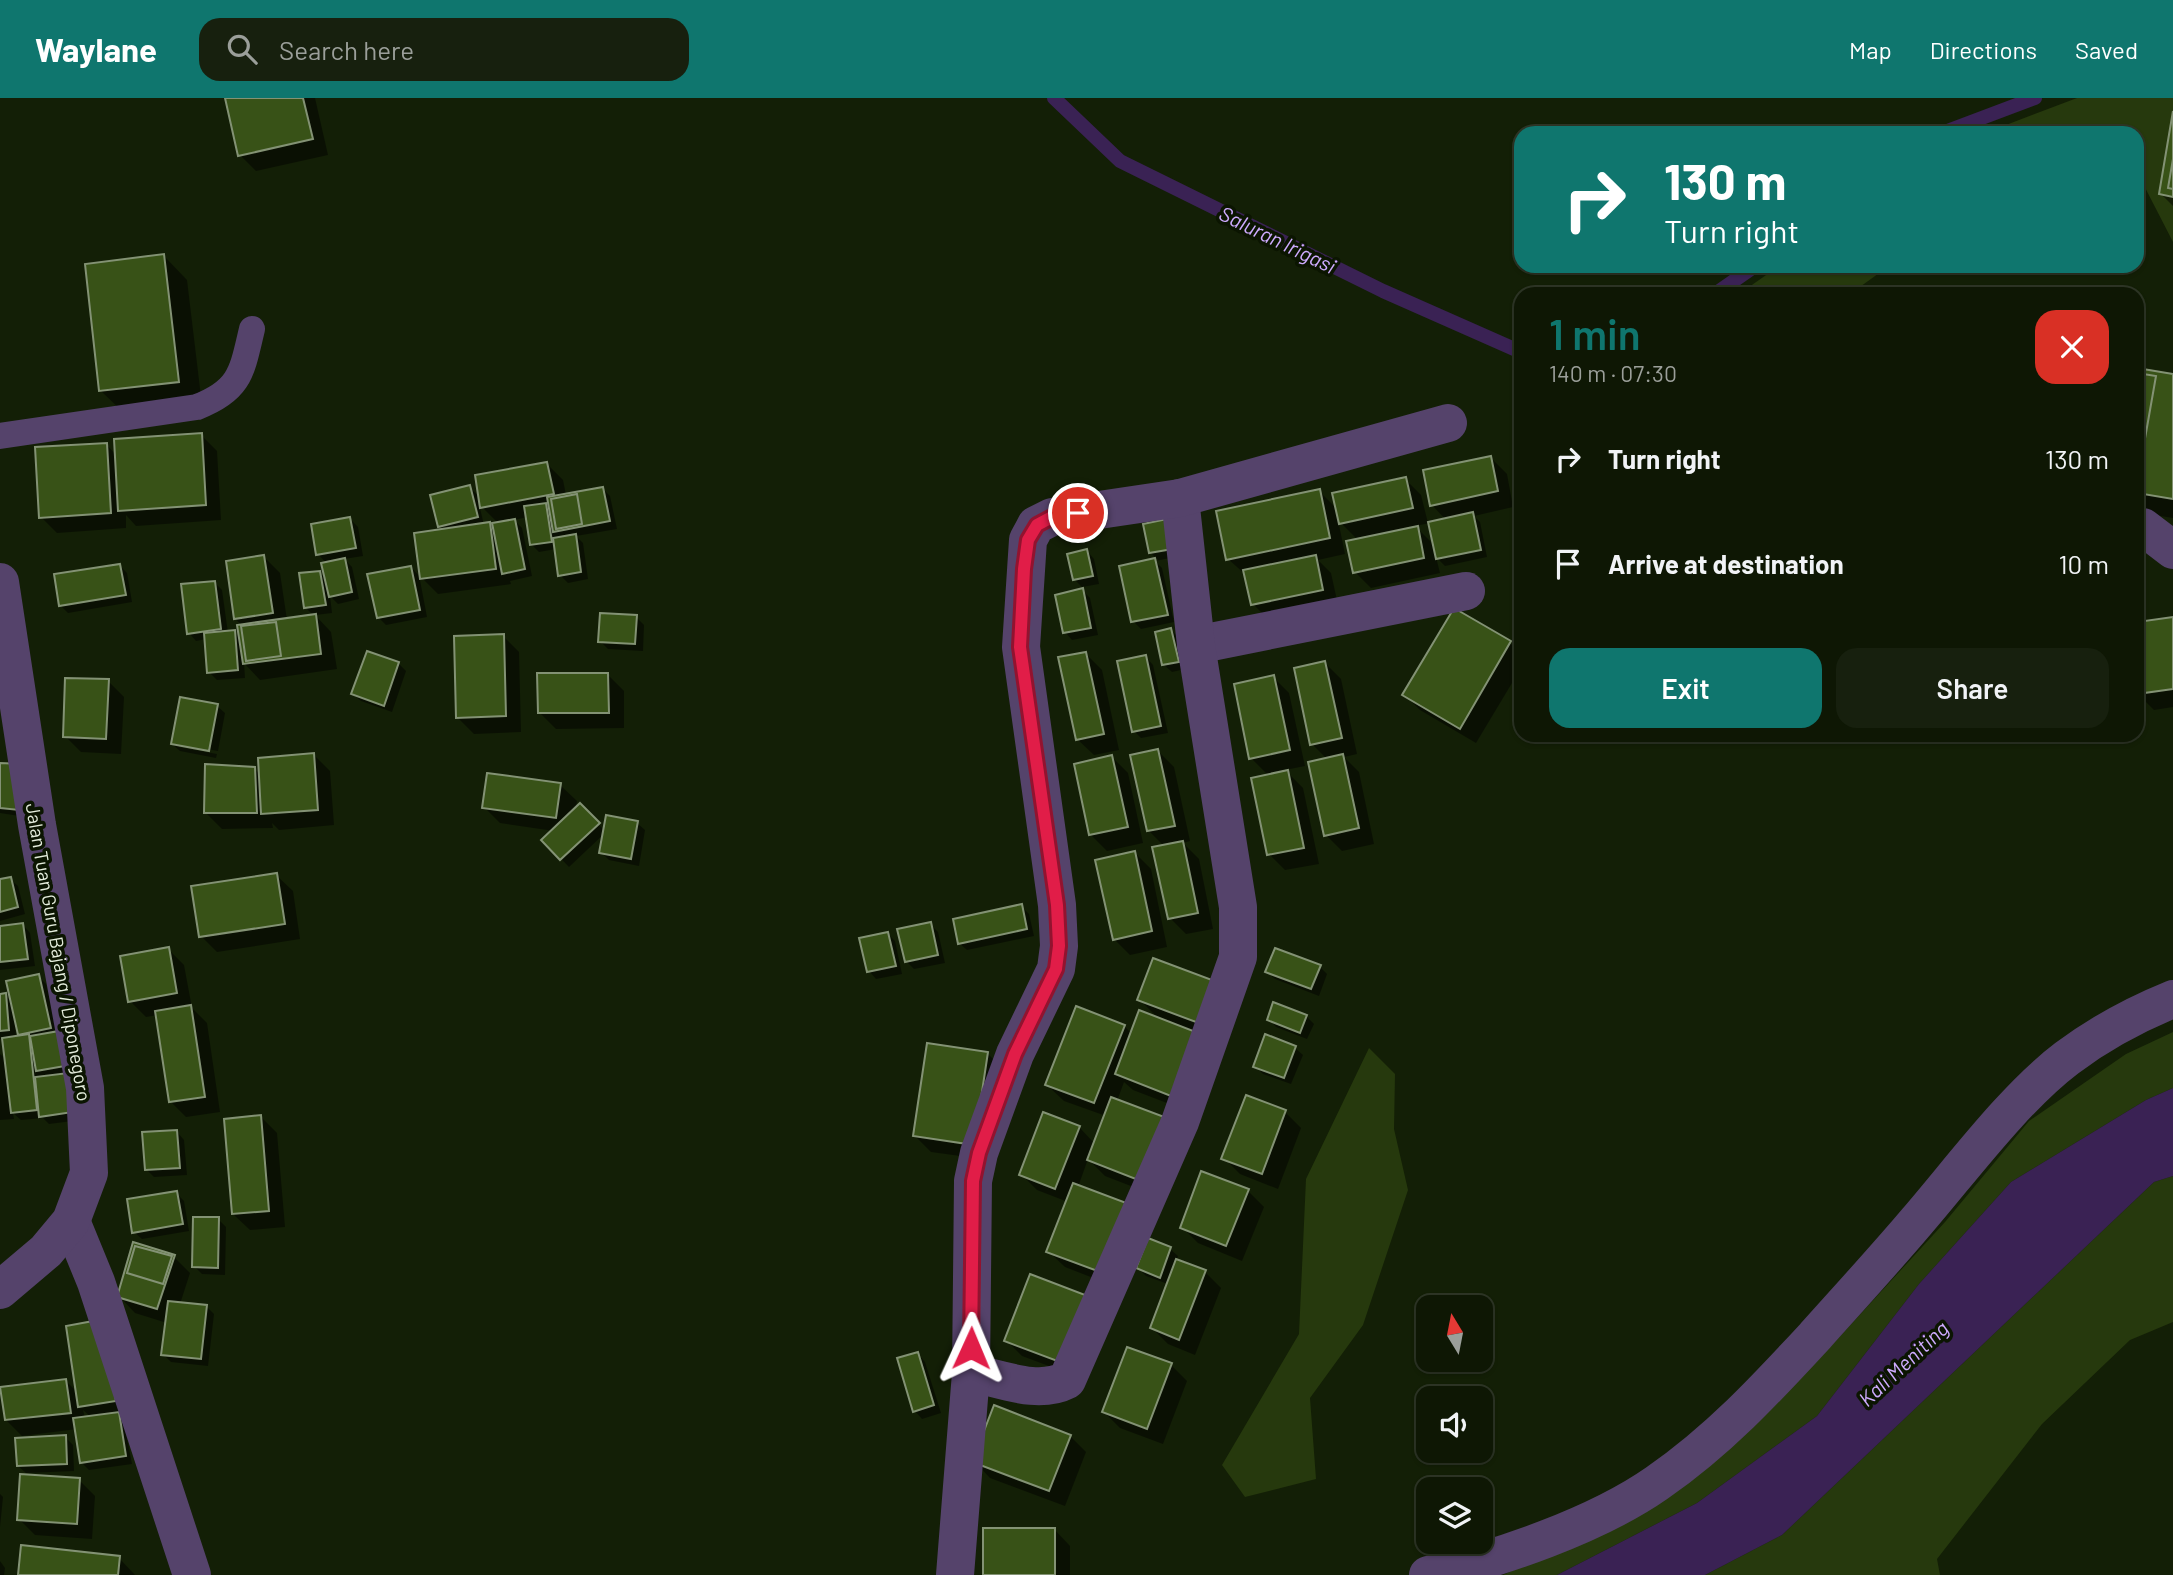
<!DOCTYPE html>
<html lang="en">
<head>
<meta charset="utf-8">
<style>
	:root { --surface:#0e1704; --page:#17200e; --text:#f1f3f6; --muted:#9b9f9a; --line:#2e3626; --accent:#0f766e }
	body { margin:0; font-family:Barlow,sans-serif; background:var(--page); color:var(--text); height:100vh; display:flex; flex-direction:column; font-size:26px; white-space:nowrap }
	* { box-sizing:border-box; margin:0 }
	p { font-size:23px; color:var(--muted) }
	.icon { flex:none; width:38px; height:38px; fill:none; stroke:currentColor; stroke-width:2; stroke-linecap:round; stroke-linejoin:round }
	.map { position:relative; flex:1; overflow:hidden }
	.details { position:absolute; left:1514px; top:189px; width:630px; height:455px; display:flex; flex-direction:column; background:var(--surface); border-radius:21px; box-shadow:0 2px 5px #0004,0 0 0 2px var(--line) }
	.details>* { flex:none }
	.top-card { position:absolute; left:1514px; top:28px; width:630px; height:147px; border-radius:21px; box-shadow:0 2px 5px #0004,0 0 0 2px var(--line); background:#0f766e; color:#fff; overflow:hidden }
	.needle { width:46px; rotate:350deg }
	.buttons { position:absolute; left:1416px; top:1197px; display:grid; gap:14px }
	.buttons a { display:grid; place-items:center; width:77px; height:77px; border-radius:14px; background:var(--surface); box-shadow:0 2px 5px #0004,0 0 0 2px var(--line); font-size:35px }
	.pin { position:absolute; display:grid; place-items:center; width:60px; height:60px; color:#fff; margin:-30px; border:4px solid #fff; border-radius:50%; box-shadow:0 2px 7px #0007 }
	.me { position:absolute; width:77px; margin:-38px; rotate:1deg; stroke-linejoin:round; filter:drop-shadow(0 0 5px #0008) }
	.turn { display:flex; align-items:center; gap:24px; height:147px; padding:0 35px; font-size:32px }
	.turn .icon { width:91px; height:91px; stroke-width:2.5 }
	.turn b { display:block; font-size:49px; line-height:60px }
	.round { display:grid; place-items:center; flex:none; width:74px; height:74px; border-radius:21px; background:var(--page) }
	.overview { display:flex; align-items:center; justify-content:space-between; height:119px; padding:0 35px }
	h1 { font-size:42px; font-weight:600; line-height:52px; color:var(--accent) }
	.button { display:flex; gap:14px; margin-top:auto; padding:14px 35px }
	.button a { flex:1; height:80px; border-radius:21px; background:var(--accent); color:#fff; font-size:28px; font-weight:600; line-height:80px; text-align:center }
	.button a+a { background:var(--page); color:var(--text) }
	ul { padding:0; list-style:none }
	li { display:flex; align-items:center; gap:21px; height:105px; padding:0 35px }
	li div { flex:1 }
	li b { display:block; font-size:26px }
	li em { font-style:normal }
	header { display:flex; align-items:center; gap:42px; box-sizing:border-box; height:98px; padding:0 35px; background:var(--accent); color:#fff }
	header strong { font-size:33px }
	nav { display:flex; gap:38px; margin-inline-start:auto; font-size:24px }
	.search { width:490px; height:63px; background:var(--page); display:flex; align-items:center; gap:18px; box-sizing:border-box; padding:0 24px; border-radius:21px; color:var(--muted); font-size:26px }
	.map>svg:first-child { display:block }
</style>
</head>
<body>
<header>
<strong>Waylane</strong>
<div class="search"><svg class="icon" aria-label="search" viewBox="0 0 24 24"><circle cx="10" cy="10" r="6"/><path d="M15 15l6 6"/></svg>Search here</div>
<nav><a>Map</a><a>Directions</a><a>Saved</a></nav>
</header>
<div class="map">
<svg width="2173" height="1477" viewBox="0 0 2173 1477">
	<rect width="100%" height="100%" fill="#131f06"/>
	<g fill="#26390d">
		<polygon points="2077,0 2173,0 2173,144 2137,74 2137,35 1985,35"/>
		<polygon points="1779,168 1889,168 1850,196 1751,196 1749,189"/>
		<polygon points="2173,934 2173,990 2146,1002 2011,1084 1919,1186 1817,1318 1697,1405 1557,1477 1503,1477 1618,1424 1833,1246 1945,1124 2029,1023 2126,956"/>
		<polygon points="1369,950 1395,976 1394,1031 1408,1092 1363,1227 1310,1300 1316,1381 1245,1399 1222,1367 1299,1236 1306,1081"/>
		<polygon points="2173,1078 2173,1224 2130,1242 2042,1326 1937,1461 1940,1477 1705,1477 1782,1437 2154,1084"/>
	</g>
	<polygon fill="#3a2254" points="2173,990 2173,1078 2154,1084 1782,1437 1705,1477 1557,1477 1697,1405 1817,1318 1919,1186 2011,1084 2146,1002"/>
	<g fill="#0007" fill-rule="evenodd">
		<polygon points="227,0 315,0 328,57 256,73 240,57"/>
		<polygon points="2173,24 2173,108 2161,96"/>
		<polygon points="164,158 187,182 202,307 125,316 101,293"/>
		<polygon points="2137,271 2173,278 2173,420 2137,414"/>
		<polygon points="201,337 217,353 221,422 136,428 126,417 126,430 57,435 41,419 106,346 116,357"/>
		<path d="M 1491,360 L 1507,376 L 1513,409 L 1474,418 L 1480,424 L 1487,459 L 1445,468 L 1436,459 L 1440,475 L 1371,490 L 1355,474 L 1359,443 L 1338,422 L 1345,456 L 1318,462 L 1331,475 L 1338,507 L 1269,522 L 1253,506 L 1246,477 L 1228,461 L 1319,393 L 1338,412 L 1405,381 L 1421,397 L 1428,425 L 1446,422 L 1432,407 ZM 1430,425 L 1435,448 L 1415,428 Z"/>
		<path d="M 547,366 L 563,382 L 566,397 L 603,391 L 610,398 L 617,431 L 576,438 L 583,445 L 588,481 L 568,485 L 560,477 L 556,451 L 539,454 L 531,446 L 528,419 L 514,422 L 522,430 L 532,478 L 510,483 L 511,486 L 438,496 L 419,477 L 427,519 L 386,527 L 378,519 L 411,469 L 421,480 L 444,432 L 440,428 L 469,389 L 481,400 ZM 479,406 L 499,426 L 495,432 L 489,426 L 484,427 Z"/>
		<polygon points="350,421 358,429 363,458 344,461 352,469 359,501 338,506 330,498 332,515 315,517 331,534 337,571 260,582 244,565 245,580 217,582 209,574 206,541 196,543 189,535 214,484 222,492 228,535 234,534 241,541 243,528 235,521 264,459 280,475 287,522 314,518 306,510 320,475 327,482 327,466 318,456"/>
		<polygon points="1145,428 1180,458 1155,463 1162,470 1174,524 1141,531 1133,523 1121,469 1158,462 1151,455"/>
		<polygon points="1087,453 1094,461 1099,486 1082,489 1075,482"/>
		<polygon points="119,467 127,475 132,504 68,515 60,507"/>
		<polygon points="1082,492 1090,500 1098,537 1072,542 1065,534"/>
		<polygon points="1455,512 1510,545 1521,556 1521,570 1476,645 1420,612 1404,596"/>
		<polygon points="636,519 644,527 643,553 608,551 600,543"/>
		<polygon points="2173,521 2173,609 2154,612 2138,596 2137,526"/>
		<polygon points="1171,532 1179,540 1185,571 1172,574 1164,567"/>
		<polygon points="503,538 519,554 521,634 474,636 458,620"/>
		<polygon points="1086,556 1102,572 1119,652 1094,657 1077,641"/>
		<polygon points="1146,559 1153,567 1168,635 1141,640 1134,633"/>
		<polygon points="398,565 406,573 392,614 361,603 353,596"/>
		<polygon points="1325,565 1341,581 1357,656 1344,659 1359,674 1374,746 1342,753 1326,737 1327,661 1312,646"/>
		<polygon points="608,577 624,593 624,630 556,631 539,614"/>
		<polygon points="1273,579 1289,595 1305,668 1285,672 1303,690 1319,766 1285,772 1269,756 1269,678 1251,660"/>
		<polygon points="108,583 124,599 121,656 81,654 65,638"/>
		<polygon points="217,608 225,615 218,653 179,646 179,649 217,656 216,660 180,653 172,646"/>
		<polygon points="1158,653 1174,669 1190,743 1183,745 1199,761 1213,831 1186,836 1170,820 1164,748 1148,732"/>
		<polygon points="314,657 330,673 334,727 279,732 272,725 273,730 222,731 206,715 254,671 261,677"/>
		<polygon points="1112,659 1128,675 1143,745 1107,753 1091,737"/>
		<polygon points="0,667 26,719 0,715"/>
		<polygon points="560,687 577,703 575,713 580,708 605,733 637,725 645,732 639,768 609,762 601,754 605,735 569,769 543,742 554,733 500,725 484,709"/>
		<polygon points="1135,755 1151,771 1167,849 1130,857 1114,841"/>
		<polygon points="276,777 293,793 300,841 217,854 201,838"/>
		<polygon points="10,781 18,788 25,816 0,823 0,783"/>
		<polygon points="1021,808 1029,816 1034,838 967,852 959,845"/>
		<polygon points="930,826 938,834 945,865 914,871 906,863"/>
		<polygon points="23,827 30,835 35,868 0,872 0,830"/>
		<polygon points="888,836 895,843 902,876 876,881 869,873"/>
		<polygon points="168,851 184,867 192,910 207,925 220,1014 186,1019 170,1003 158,917 146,919 130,903"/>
		<polygon points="1320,869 1327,876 1319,898 1275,881 1267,874"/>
		<path d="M 38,878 L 46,886 L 80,1022 L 49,1026 L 43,1020 L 21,1022 L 13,1015 L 14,1021 L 0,1022 L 0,956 L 7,962 L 4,941 L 0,941 L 0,898 L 5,897 L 13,905 ZM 15,923 L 17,923 L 23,939 L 16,940 Z"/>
		<polygon points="1219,886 1193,1015 1133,992 1124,984 1117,1003 1167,1102 1105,1078 1088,1061 1078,1089 1119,1190 1065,1169 1048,1153 1068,1104 1037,1092 1021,1076 1079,1029 1095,1046 1106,1018 1064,1003 1047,987 1124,928 1132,936 1160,922 1139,901"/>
		<polygon points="1306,918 1314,926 1307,941 1276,929 1269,921"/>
		<polygon points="1295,950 1303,957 1291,986 1263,976 1255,968"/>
		<polygon points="987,955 1003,971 990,1062 931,1054 915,1038"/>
		<polygon points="1285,1014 1301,1030 1278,1091 1240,1076 1224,1060"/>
		<polygon points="261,1019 277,1035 285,1129 250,1132 233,1116"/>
		<polygon points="177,1034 184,1042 187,1077 154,1079 146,1071"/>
		<polygon points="1248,1093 1264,1109 1242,1163 1198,1145 1182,1129"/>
		<polygon points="176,1095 184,1103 189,1133 142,1141 134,1134"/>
		<polygon points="218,1121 226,1129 225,1177 202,1176 194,1168"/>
		<polygon points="1170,1151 1178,1158 1176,1163 1205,1174 1221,1190 1195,1257 1168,1246 1152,1230 1168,1186 1146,1178 1138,1170"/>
		<polygon points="174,1159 190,1175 180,1206 207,1209 214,1216 208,1268 171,1264 163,1256 167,1225 135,1215 119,1198"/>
		<polygon points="1031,1178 1084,1281 1022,1258 1006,1242"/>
		<path d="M 104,1223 L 132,1366 L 89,1372 L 81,1364 L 77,1331 L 22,1338 L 6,1322 L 66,1283 L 78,1295 ZM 83,1312 L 91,1319 L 85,1320 Z"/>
		<polygon points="1128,1251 1171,1267 1187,1283 1163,1346 1120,1330 1104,1314"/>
		<polygon points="918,1256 925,1264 941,1315 922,1321 915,1313"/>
		<polygon points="1070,1338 1086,1354 1065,1408 990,1380 974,1363"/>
		<polygon points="65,1339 73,1347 74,1373 26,1375 18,1368"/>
		<polygon points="79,1382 95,1398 92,1441 35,1437 19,1421"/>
		<polygon points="0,1396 3,1399 0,1429"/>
		<polygon points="1054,1431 1070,1448 1070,1477 985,1477"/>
		<polygon points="119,1460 135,1477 20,1477"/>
		<polygon points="0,1463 5,1470 4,1477 0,1477"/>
	</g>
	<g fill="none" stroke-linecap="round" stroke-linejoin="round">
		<g stroke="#3a2254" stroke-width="14">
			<polyline points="1054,0 1120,63 1383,193 1521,254"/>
			<polyline points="1942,35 2035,0"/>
			<polyline points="1715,196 1755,168"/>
		</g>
	</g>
	<g fill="#385217" stroke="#839274" stroke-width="2">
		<polygon points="225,0 303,0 313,41 238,58"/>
		<polygon points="2173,13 2173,99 2159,96"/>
		<polygon points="2173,61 2173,91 2168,90"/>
		<polygon points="164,156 179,284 99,293 85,166"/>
		<polygon points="2137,270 2173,276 2173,401 2137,395"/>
		<polygon points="2137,275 2156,278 2137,386"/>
		<polygon points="202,335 206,407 118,413 114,341"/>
		<polygon points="107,345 111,415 39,420 35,349"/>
		<polygon points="1491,358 1498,393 1430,408 1423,372"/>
		<polygon points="547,364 554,396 480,410 475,377"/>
		<polygon points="1406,379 1413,410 1339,426 1332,395"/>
		<polygon points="470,387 478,419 438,429 430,397"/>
		<polygon points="603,389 610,423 553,434 547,399"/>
		<polygon points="1320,391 1330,440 1226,462 1216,413"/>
		<polygon points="577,396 582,426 556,431 551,401"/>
		<polygon points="546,405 552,444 530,447 524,408"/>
		<polygon points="1473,414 1481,452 1436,461 1428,424"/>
		<polygon points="350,419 356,450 316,457 311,426"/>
		<polygon points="515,421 525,471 502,476 492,425"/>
		<polygon points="1167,421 1173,451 1149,455 1143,426"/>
		<polygon points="490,424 496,471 420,481 414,435"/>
		<polygon points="1418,428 1424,460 1353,475 1346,443"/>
		<polygon points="576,436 581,474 558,478 553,440"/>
		<polygon points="1087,451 1093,478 1073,482 1067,456"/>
		<polygon points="264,457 273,515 234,521 226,463"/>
		<polygon points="1316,457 1323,492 1251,507 1243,472"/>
		<polygon points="345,460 352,494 329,499 321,465"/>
		<polygon points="1155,460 1168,517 1131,524 1119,468"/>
		<polygon points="120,466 126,497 59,508 54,476"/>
		<polygon points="411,468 420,512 377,520 367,476"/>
		<polygon points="320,473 326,507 304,510 299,475"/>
		<polygon points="215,483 221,531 187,536 181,486"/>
		<polygon points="1083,490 1091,530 1063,535 1055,497"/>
		<polygon points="1454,510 1511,543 1460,631 1402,597"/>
		<polygon points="600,515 637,517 635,546 598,544"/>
		<polygon points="316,516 321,556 243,566 237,527"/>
		<polygon points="2173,519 2173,591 2137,596 2137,524"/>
		<polygon points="276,524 281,558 246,563 241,528"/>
		<polygon points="1171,530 1179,564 1162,567 1155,534"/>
		<polygon points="235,532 238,572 207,575 204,535"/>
		<polygon points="504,536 506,618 456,620 454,538"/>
		<polygon points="367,553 399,564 384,608 351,596"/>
		<polygon points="1086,554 1104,636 1076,642 1058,559"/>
		<polygon points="1146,557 1161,628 1132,634 1117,563"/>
		<polygon points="1325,563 1342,640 1310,647 1294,570"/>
		<polygon points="537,575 608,575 609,615 538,615"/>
		<polygon points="1274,577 1290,652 1249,661 1234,586"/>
		<polygon points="65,580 109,581 106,641 63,639"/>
		<polygon points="180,599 218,606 209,653 171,646"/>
		<polygon points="1158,651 1175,728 1147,733 1130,657"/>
		<polygon points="314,655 318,712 261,716 258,660"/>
		<polygon points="1343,656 1359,730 1324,738 1308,664"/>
		<polygon points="1112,657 1128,729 1089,737 1074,666"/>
		<polygon points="0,665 22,666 19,712 0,710"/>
		<polygon points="205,666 255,669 257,715 204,715"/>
		<polygon points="1288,672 1304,750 1267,757 1251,680"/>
		<polygon points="487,675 561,685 556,720 482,710"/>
		<polygon points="580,705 600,725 560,762 541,742"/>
		<polygon points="606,717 638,723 631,761 599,755"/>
		<polygon points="1183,743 1198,815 1168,821 1152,749"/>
		<polygon points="1135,753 1152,833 1113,842 1095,762"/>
		<polygon points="277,775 285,826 199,839 191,788"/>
		<polygon points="11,779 18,809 0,814 0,781"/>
		<polygon points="1022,806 1027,831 958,846 953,821"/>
		<polygon points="931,824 938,857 905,864 897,831"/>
		<polygon points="23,825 28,861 0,864 0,828"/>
		<polygon points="888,834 896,868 867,874 859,840"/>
		<polygon points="169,849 177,895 128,904 120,858"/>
		<polygon points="1275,850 1321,867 1311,891 1265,874"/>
		<polygon points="1153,860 1220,885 1204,927 1137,902"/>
		<polygon points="39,876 51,930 18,937 6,883"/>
		<polygon points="6,895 9,932 0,933 0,896"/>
		<polygon points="1273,904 1307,917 1300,935 1267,922"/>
		<polygon points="191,907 205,999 169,1004 155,913"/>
		<polygon points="1076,908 1125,927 1094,1005 1045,987"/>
		<polygon points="1139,912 1201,936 1176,1000 1115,976"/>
		<polygon points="59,933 65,968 36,973 30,938"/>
		<polygon points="29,936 37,1012 11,1015 2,940"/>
		<polygon points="1265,936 1296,948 1284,980 1253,969"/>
		<polygon points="927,945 988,954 974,1047 913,1038"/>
		<polygon points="68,975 73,1014 39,1019 35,979"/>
		<polygon points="1246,997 1286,1012 1262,1076 1221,1061"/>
		<polygon points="1111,999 1175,1023 1151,1087 1087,1062"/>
		<polygon points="1043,1014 1080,1028 1055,1091 1019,1077"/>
		<polygon points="261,1017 269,1113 232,1116 224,1021"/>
		<polygon points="177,1032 180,1070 145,1072 142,1034"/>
		<polygon points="1201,1073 1249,1091 1226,1148 1180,1130"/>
		<polygon points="1073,1085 1129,1106 1103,1175 1046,1154"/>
		<polygon points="177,1093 183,1126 132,1135 127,1101"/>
		<polygon points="193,1119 219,1119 218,1170 192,1169"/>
		<polygon points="1148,1140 1171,1149 1160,1180 1136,1170"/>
		<polygon points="133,1144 175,1157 157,1211 117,1199"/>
		<polygon points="135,1148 172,1158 163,1186 127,1175"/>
		<polygon points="1176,1161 1206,1172 1179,1242 1150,1230"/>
		<polygon points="1030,1176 1093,1200 1068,1267 1004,1243"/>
		<polygon points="168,1203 207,1207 201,1261 161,1257"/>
		<polygon points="104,1221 116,1303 78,1309 66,1228"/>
		<polygon points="1127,1249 1172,1265 1147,1331 1102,1314"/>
		<polygon points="918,1254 934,1307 913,1314 897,1260"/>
		<polygon points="66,1281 71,1315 5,1322 0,1289"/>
		<polygon points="994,1307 1071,1337 1049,1393 972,1364"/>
		<polygon points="119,1314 126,1358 80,1365 73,1320"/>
		<polygon points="66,1337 67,1366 17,1368 15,1340"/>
		<polygon points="20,1376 80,1380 77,1426 17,1422"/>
		<rect x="983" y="1430" width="72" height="47"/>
		<polygon points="21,1447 120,1458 118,1477 18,1477"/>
	</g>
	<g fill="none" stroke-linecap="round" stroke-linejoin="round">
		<path stroke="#55436b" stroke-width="26" d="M 0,338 L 197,309 C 241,292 242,273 252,231"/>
		<g stroke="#55436b" stroke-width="38">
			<polyline points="2143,429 2173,452"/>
			<polyline points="1196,547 1466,493"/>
			<polyline points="71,1123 96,1184 192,1477"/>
			<path d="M 971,1275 C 1002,1281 1038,1297 1067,1282 L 1180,1024 L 1238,859 L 1238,809 L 1196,547 L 1180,400"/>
			<polyline points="955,1477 971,1275 973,1083 979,1055 1015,956 1056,871 1059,848 1057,807 1021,549 1028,442 1036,427 1052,419 1180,400 1448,325"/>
			<path d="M 1428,1477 C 1499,1461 1597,1427 1657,1385 C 1718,1343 1766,1291 1815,1238 C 1849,1200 1884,1162 1917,1123 C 1961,1072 2014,1000 2067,960 C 2099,936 2136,916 2173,901"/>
		</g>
		<polyline stroke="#55436b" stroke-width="38" points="0,484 37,727 85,990 89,1075 71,1123 46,1153 0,1192"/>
	</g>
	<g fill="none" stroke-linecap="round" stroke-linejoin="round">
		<g stroke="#92132f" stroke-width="18">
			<polyline id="route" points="971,1250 973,1083 979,1055 1015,956 1056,871 1059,848 1057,807 1020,549 1024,471 1028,442 1037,427 1052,419 1078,415"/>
		</g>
		<use href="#route" stroke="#e11d48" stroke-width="12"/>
	</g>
	<g text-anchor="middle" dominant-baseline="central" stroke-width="7" stroke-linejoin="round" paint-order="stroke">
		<g font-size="19" fill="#e5eddd" stroke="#0b1501">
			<text transform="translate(59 854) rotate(80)">Jalan Tuan Guru Bajang / Diponegoro</text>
		</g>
		<g font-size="21" font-style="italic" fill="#ceabfe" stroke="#0b1501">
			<text transform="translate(1278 141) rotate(26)">Saluran Irigasi</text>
			<text transform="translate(1903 1265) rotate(-43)">Kali Meniting</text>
		</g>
	</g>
</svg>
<div class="buttons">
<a><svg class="needle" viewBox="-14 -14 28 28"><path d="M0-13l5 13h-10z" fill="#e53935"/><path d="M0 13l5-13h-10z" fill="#9b9f9a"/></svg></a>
<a><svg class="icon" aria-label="sound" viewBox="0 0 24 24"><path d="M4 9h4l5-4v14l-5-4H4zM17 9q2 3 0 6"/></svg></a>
<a><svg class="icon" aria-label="layers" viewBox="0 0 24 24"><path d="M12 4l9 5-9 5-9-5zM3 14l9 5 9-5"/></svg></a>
</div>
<div class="pin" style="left:1078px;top:415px;background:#d93025"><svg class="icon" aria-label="arrive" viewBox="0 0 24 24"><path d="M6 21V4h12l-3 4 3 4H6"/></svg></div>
<svg class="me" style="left:971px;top:1250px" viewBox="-20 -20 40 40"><path d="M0-17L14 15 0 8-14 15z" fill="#e11d48" stroke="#fff" stroke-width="4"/></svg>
<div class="top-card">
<div class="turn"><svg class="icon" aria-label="right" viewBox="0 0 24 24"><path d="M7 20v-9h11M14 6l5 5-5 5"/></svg><div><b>130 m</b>Turn right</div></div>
</div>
<section class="details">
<div class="overview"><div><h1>1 min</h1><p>140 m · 07:30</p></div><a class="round" style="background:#d93025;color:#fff"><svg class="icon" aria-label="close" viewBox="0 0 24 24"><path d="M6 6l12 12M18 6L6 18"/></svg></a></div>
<ul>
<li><svg class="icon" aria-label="right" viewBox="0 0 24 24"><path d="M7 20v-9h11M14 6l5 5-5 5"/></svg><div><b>Turn right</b></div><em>130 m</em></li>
<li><svg class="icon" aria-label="arrive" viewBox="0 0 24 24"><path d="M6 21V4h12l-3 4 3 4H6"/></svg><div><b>Arrive at destination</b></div><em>10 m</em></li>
</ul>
<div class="button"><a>Exit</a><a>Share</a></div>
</section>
</div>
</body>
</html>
